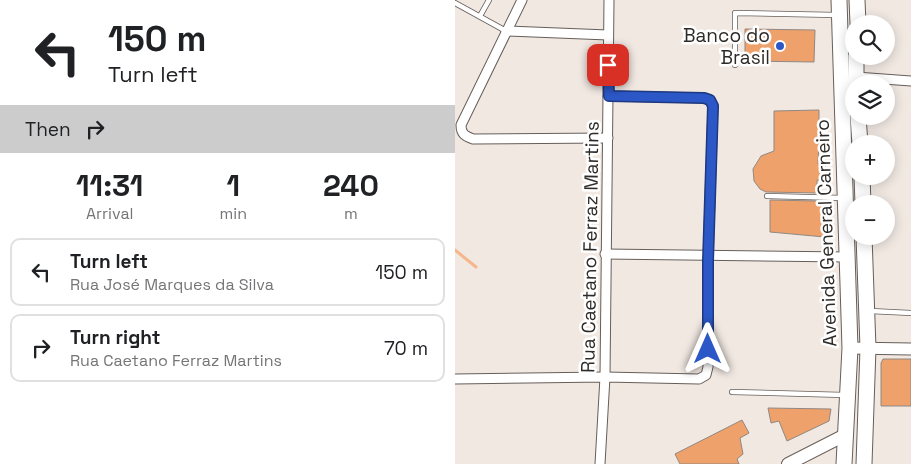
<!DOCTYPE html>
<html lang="en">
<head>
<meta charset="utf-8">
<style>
	:root { --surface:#fff; --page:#f6f6f6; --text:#202124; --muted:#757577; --line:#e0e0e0 }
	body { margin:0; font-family:"Space Grotesk",sans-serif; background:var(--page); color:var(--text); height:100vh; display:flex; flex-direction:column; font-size:19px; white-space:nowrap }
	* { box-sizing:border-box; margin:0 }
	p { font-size:16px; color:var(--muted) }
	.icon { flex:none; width:28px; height:28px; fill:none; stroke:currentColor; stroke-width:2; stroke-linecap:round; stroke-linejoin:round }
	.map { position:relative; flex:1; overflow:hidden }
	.details { display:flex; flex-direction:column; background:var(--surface); width:455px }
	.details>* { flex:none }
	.top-card { background:#fff; color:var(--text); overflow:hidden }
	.controls { position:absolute; left:390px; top:15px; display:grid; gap:10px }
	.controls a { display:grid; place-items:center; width:50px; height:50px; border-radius:50%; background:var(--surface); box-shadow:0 2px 12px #0003; font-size:25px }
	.pin { position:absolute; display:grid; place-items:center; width:42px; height:42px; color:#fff; margin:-21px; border-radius:10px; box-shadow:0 2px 8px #0006 }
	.me { position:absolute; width:55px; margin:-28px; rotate:0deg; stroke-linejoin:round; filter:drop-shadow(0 0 4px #0008) }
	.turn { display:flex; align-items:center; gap:18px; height:105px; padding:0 25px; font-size:22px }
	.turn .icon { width:65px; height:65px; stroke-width:2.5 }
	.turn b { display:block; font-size:35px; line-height:42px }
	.then { display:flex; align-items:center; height:48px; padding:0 25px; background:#0003; gap:10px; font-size:19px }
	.eta { display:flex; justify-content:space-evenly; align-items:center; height:85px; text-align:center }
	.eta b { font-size:30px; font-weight:800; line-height:35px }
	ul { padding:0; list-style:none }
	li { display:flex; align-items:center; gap:15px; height:68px; margin:0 10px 8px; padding:0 15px; border:2px solid var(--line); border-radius:10px }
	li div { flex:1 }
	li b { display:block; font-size:19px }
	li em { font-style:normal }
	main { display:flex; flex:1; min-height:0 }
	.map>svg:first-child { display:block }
</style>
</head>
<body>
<main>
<section class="details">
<div class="top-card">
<div class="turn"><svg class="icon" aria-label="left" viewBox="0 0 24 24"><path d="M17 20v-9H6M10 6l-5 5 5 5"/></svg><div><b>150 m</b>Turn left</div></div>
<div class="then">Then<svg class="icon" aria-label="right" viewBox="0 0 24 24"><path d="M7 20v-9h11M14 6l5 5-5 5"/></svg></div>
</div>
<div class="eta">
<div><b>11:31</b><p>Arrival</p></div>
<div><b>1</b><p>min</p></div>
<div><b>240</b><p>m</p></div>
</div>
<ul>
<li><svg class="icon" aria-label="left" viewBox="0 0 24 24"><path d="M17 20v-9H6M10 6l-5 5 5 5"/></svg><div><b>Turn left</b><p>Rua José Marques da Silva</p></div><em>150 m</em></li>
<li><svg class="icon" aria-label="right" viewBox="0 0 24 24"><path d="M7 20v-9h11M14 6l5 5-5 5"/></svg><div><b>Turn right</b><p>Rua Caetano Ferraz Martins</p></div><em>70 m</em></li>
</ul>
</section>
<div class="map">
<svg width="456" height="464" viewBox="0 0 456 464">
	<rect width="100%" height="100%" fill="#f1e8e2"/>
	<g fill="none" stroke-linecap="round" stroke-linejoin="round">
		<polyline stroke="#f5b68c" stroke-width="3" points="0,250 21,267"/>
	</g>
	<g fill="#efa16b" stroke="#908882">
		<polygon points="290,29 360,30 359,62 290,61"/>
		<polygon points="364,110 364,121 367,131 364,141 363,164 370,164 370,180 362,180 362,193 311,192 305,189 299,181 298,169 306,156 319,151 319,111"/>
		<polygon points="315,200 362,201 362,204 371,204 370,237 315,232"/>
		<polygon points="428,359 456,359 456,406 426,406 426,363"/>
		<polygon points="313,408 376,409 374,421 332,441 324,421 316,423"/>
		<polygon points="287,420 294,433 285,438 288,454 282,459 284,464 225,464 220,454"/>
	</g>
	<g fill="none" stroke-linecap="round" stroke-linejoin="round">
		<g stroke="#665e59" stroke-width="6">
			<g id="service">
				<polyline points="0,3 51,31"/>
				<polyline points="25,16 34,0"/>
				<polyline points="280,65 280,13 382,15"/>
				<polyline points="312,196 388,198"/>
				<polyline points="415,311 456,313"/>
				<polyline points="277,392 390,395"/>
			</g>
		</g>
		<g stroke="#665e59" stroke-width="11">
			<g id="minor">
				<path d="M 67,0 L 6,125 C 6,134 10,136 18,139 L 153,138"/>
				<polyline points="51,31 153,35"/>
				<polyline points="401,77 456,81"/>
				<polyline points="150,254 392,257"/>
				<polyline points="0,379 150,377 244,379 251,375 253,367 253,261 258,106 255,100 249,98 153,96"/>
				<polyline points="145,464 150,377 154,0"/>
			</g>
		</g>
		<g stroke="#665e59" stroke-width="13">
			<polyline id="tertiary" points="395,348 456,349"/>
		</g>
		<g stroke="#665e59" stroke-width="14">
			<polyline id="secondary" points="333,464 392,434"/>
		</g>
		<g stroke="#665e59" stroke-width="17">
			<g id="primary">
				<polyline points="384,0 395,348 389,464"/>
				<polyline points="402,0 403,24"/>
				<polyline points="401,84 401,56"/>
				<polyline points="403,116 405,144"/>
				<polyline points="407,176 408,204"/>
				<polyline points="409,464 413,348 409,236"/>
			</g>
		</g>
		<use href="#service" stroke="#fff" stroke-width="4.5"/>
		<use href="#minor" stroke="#fff" stroke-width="9"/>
		<use href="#tertiary" stroke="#fff" stroke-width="11"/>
		<use href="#secondary" stroke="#fff" stroke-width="12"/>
		<use href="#primary" stroke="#fff" stroke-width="15"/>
	</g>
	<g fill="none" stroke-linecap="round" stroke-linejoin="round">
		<g stroke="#1d3981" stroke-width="12">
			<polyline id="route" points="153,65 154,96 249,98 255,100 258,106 253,261 253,349"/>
		</g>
		<use href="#route" stroke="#2c57c6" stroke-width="9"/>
	</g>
	<circle fill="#2c57c6" stroke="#fff" stroke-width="2" cx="325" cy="46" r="5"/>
	<g text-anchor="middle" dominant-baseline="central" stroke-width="5" stroke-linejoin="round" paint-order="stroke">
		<g font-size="19" fill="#2d2a27" stroke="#fff" text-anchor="end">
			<text x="315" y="35">Banco do<tspan x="315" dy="22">Brasil</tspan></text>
		</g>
		<g font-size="19" fill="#2d2a27" stroke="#fff">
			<text transform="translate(371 233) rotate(-92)">Avenida General Carneiro</text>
			<text transform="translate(135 247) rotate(-89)">Rua Caetano Ferraz Martins</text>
		</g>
	</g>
</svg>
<div class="controls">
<a><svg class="icon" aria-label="search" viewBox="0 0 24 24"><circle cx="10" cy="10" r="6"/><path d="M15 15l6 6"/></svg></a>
<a><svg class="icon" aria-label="layers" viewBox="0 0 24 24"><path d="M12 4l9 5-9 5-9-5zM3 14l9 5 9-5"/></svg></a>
<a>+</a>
<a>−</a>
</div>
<div class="pin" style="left:153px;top:65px;background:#d93025"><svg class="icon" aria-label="arrive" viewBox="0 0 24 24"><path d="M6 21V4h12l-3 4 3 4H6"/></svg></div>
<svg class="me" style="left:253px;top:349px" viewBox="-20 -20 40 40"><path d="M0-17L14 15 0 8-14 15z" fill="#2c57c6" stroke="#fff" stroke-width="4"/></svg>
</div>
</main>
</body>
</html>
